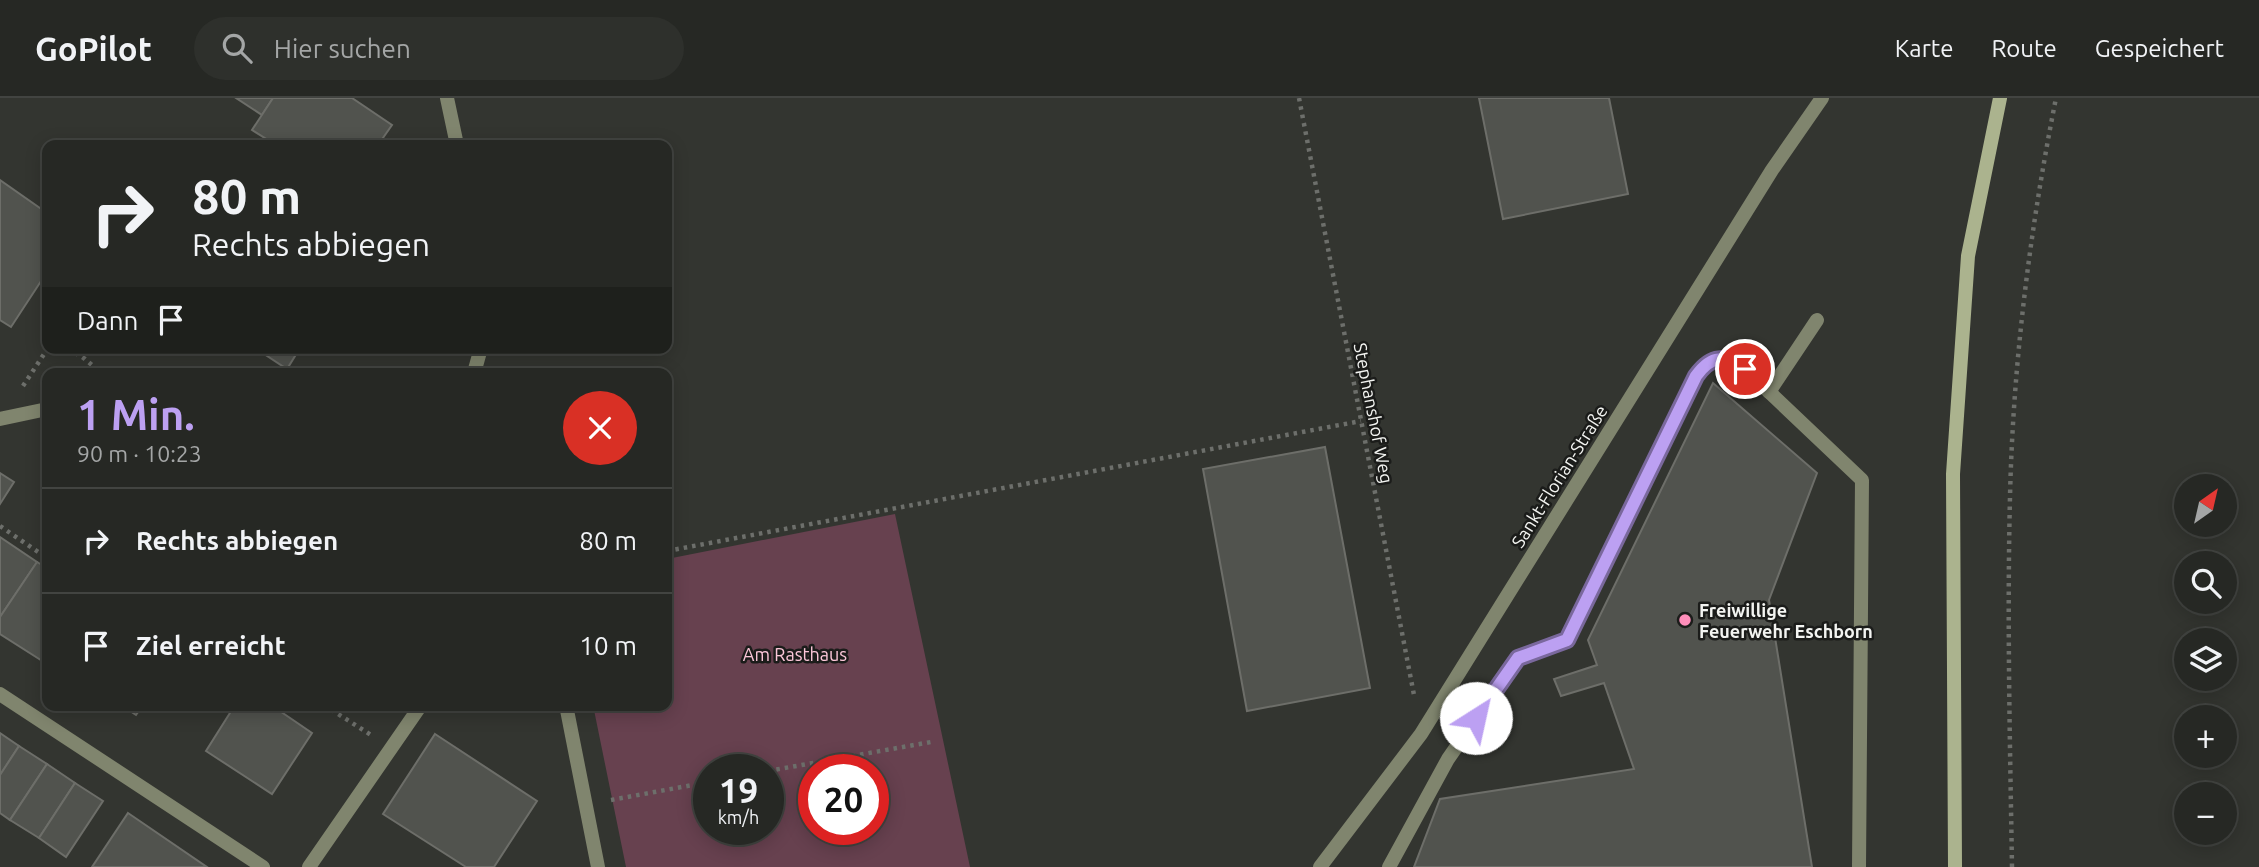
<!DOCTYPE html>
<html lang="de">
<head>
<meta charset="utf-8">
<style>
	:root { --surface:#262824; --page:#2e302c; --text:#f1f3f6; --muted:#a4a6a6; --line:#424441; --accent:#bca0f2 }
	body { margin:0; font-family:Ubuntu,sans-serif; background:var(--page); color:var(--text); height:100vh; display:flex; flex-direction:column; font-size:26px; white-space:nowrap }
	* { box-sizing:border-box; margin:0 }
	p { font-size:23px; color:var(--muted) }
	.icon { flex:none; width:38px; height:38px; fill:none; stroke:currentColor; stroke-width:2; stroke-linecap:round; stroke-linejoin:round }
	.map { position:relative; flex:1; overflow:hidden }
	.details { position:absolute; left:42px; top:270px; width:630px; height:343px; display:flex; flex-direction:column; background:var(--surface); border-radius:14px; box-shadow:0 4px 18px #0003,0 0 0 2px var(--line) }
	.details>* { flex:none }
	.top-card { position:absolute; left:42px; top:42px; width:630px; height:214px; border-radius:14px; box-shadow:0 4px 18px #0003,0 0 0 2px var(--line); background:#262824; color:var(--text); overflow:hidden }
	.needle { width:46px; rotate:34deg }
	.tools { position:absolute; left:2174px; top:376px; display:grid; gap:14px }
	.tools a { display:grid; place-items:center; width:63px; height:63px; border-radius:50%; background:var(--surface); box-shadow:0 4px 18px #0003,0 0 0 2px var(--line); font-size:35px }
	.speed { position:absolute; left:693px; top:656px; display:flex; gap:14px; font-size:35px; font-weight:700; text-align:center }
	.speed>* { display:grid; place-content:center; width:91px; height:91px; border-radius:50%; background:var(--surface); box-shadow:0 4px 18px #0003,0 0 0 2px var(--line); line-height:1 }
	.speed small { font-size:18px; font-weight:400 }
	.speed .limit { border:10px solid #d22; background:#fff; color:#111 }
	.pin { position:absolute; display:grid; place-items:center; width:60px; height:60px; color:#fff; margin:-30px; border:4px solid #fff; border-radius:50%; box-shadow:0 2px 7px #0007 }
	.me { position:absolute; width:77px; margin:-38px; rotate:35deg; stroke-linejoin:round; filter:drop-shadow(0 0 5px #0008) }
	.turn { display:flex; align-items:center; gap:24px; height:147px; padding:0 35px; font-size:32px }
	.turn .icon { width:91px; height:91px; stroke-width:2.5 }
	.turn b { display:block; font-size:49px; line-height:60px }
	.then { display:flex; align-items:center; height:66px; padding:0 35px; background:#0003; gap:14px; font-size:26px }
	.round { display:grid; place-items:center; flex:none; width:74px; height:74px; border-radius:37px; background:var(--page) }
	.headline { display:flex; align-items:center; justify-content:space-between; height:119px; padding:0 35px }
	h1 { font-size:42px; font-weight:700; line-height:52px; color:var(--accent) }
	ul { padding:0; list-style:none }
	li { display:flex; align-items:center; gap:21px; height:105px; padding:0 35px; border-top:2px solid var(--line) }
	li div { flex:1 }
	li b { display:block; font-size:26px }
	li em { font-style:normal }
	header { display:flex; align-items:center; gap:42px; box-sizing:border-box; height:98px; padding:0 35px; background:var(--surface); border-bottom:2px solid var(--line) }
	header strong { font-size:33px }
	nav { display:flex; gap:38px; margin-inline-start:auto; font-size:24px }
	.search { width:490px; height:63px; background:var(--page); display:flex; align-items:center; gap:18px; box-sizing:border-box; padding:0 24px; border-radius:38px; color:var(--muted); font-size:26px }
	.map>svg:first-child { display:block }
</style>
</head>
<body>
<header>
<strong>GoPilot</strong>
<div class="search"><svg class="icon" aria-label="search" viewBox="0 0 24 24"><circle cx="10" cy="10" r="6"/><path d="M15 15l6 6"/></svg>Hier suchen</div>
<nav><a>Karte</a><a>Route</a><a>Gespeichert</a></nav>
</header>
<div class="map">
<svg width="2259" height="769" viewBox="0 0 2259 769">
	<rect width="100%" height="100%" fill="#333530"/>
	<path fill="#67414f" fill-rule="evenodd" d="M 895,416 L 970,769 L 626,769 L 593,607 L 667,607 L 667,461 ZM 709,672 L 768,672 L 768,732 L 709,732 ZM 873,672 L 873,732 L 814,732 L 814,672 Z"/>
	<g fill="#51534e" stroke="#6d6e69" stroke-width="2">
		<polygon points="236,0 273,0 262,17"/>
		<polygon points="273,0 352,0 392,27 378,47 276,47 252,32"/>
		<polygon points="1479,0 1609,0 1628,96 1503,121"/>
		<polygon points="0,82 47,115 47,174 11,229 0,222"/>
		<polygon points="255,250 300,250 287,271"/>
		<polygon points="1713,285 1817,375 1769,502 1812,769 1414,769 1440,701 1634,671 1604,585 1561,598 1554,581 1597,567 1588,542"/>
		<polygon points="1325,349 1370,590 1247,613 1203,371"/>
		<polygon points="0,375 14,384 0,406"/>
		<polygon points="0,439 37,464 0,519"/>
		<polygon points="37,464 47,470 47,566 0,536 0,519"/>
		<polygon points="121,607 143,607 136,617"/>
		<polygon points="235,607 271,607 312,635 272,696 206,653"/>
		<polygon points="0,635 19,648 0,677"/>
		<polygon points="435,636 537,703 494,769 466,769 383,716"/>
		<polygon points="19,648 47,666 10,722 0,715 0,677"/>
		<polygon points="47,666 75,685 39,740 10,722"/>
		<polygon points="75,685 103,703 66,759 39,740"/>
		<polygon points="128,715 207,769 92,769"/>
	</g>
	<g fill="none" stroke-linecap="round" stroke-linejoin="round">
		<g stroke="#6d6f6b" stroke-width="4.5" stroke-dasharray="3.5 5" stroke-linecap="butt">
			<polyline points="1299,0 1414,597"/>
			<polyline points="164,47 167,43 174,47"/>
			<polyline points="42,182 47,186"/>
			<polyline points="47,234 47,237"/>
			<polyline points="68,250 85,261 101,275"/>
			<polyline points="23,288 48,250"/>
			<polyline points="0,428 47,460"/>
			<polyline points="667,453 1361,323"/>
			<polyline points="324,607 371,637"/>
			<polyline points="768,673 931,644"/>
			<polyline points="611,702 709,684"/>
			<path d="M 2012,769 C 2010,646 2007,522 2010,399 C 2013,265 2030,131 2056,0"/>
		</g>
		<g stroke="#80856e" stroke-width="14">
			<polyline points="1769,294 1817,222"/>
			<polyline points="0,596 263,769"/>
			<path d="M 1389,769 L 1448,661 L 1518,560 L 1567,542 L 1696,278 C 1712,256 1724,258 1745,271 L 1862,382 L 1859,769"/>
		</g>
		<g stroke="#80856e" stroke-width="14">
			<polyline points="447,0 457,47"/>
			<polyline points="474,275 481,250"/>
			<polyline points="0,321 47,311"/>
			<polyline points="566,607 598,769"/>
			<polyline points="309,769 421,607"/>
			<polyline points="1320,769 1421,636 1772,72 1822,0"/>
		</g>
		<polyline stroke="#abb38e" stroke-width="14" points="1955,769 1953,376 1968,158 2000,0"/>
	</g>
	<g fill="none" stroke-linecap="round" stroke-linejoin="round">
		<g stroke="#7a689d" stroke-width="18">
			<path id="route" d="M 1476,620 L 1518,560 L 1567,542 L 1696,278 C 1712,256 1724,258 1745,271"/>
		</g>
		<use href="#route" stroke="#bca0f2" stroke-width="12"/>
	</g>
	<circle fill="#ff8eba" stroke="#1b1c1a" stroke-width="2.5" cx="1685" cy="522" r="7"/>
	<g text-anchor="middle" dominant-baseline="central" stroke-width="5" stroke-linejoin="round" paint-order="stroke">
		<g font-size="18" fill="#f3f4f1" stroke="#1b1c1a">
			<text transform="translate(1374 315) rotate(79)">Stephanshof Weg</text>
			<text transform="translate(1559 378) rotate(-58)">Sankt-Florian-Straße</text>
		</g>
		<g font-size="18" font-weight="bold" fill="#f3f4f1" stroke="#1b1c1a" text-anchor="start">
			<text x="1699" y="512">Freiwillige<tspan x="1699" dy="21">Feuerwehr Eschborn</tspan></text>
		</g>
		<g font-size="18" fill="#fbc6d8" stroke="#1b1c1a">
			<text x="795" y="556">Am Rasthaus</text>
		</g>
	</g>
</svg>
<div class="tools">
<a><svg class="needle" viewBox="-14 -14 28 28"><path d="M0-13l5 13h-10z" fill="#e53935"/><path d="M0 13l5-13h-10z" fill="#a4a6a6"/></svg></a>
<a><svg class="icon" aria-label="search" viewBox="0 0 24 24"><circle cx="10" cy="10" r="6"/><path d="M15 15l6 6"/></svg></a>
<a><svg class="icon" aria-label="layers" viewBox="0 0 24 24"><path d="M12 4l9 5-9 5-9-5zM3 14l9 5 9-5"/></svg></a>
<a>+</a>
<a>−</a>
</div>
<div class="speed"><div>19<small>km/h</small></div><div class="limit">20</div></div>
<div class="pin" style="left:1745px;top:271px;background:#d93025"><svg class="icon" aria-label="arrive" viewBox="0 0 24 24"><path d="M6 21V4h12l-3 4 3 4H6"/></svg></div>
<svg class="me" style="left:1476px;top:620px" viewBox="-20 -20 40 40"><circle r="19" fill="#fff"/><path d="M0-13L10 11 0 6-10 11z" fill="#bca0f2"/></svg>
<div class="top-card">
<div class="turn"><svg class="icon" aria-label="right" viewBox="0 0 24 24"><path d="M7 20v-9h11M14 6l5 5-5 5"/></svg><div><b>80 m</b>Rechts abbiegen</div></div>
<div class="then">Dann<svg class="icon" aria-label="arrive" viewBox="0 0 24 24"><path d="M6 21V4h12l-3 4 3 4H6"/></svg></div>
</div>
<section class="details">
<div class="headline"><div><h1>1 Min.</h1><p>90 m · 10:23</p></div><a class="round" style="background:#d93025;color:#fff"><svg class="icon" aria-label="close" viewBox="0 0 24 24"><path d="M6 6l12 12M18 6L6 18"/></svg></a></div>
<ul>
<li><svg class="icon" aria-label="right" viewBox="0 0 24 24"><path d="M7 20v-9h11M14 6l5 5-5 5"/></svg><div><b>Rechts abbiegen</b></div><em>80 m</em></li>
<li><svg class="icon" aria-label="arrive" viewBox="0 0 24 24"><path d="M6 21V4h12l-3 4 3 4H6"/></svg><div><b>Ziel erreicht</b></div><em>10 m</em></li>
</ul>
</section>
</div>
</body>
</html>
